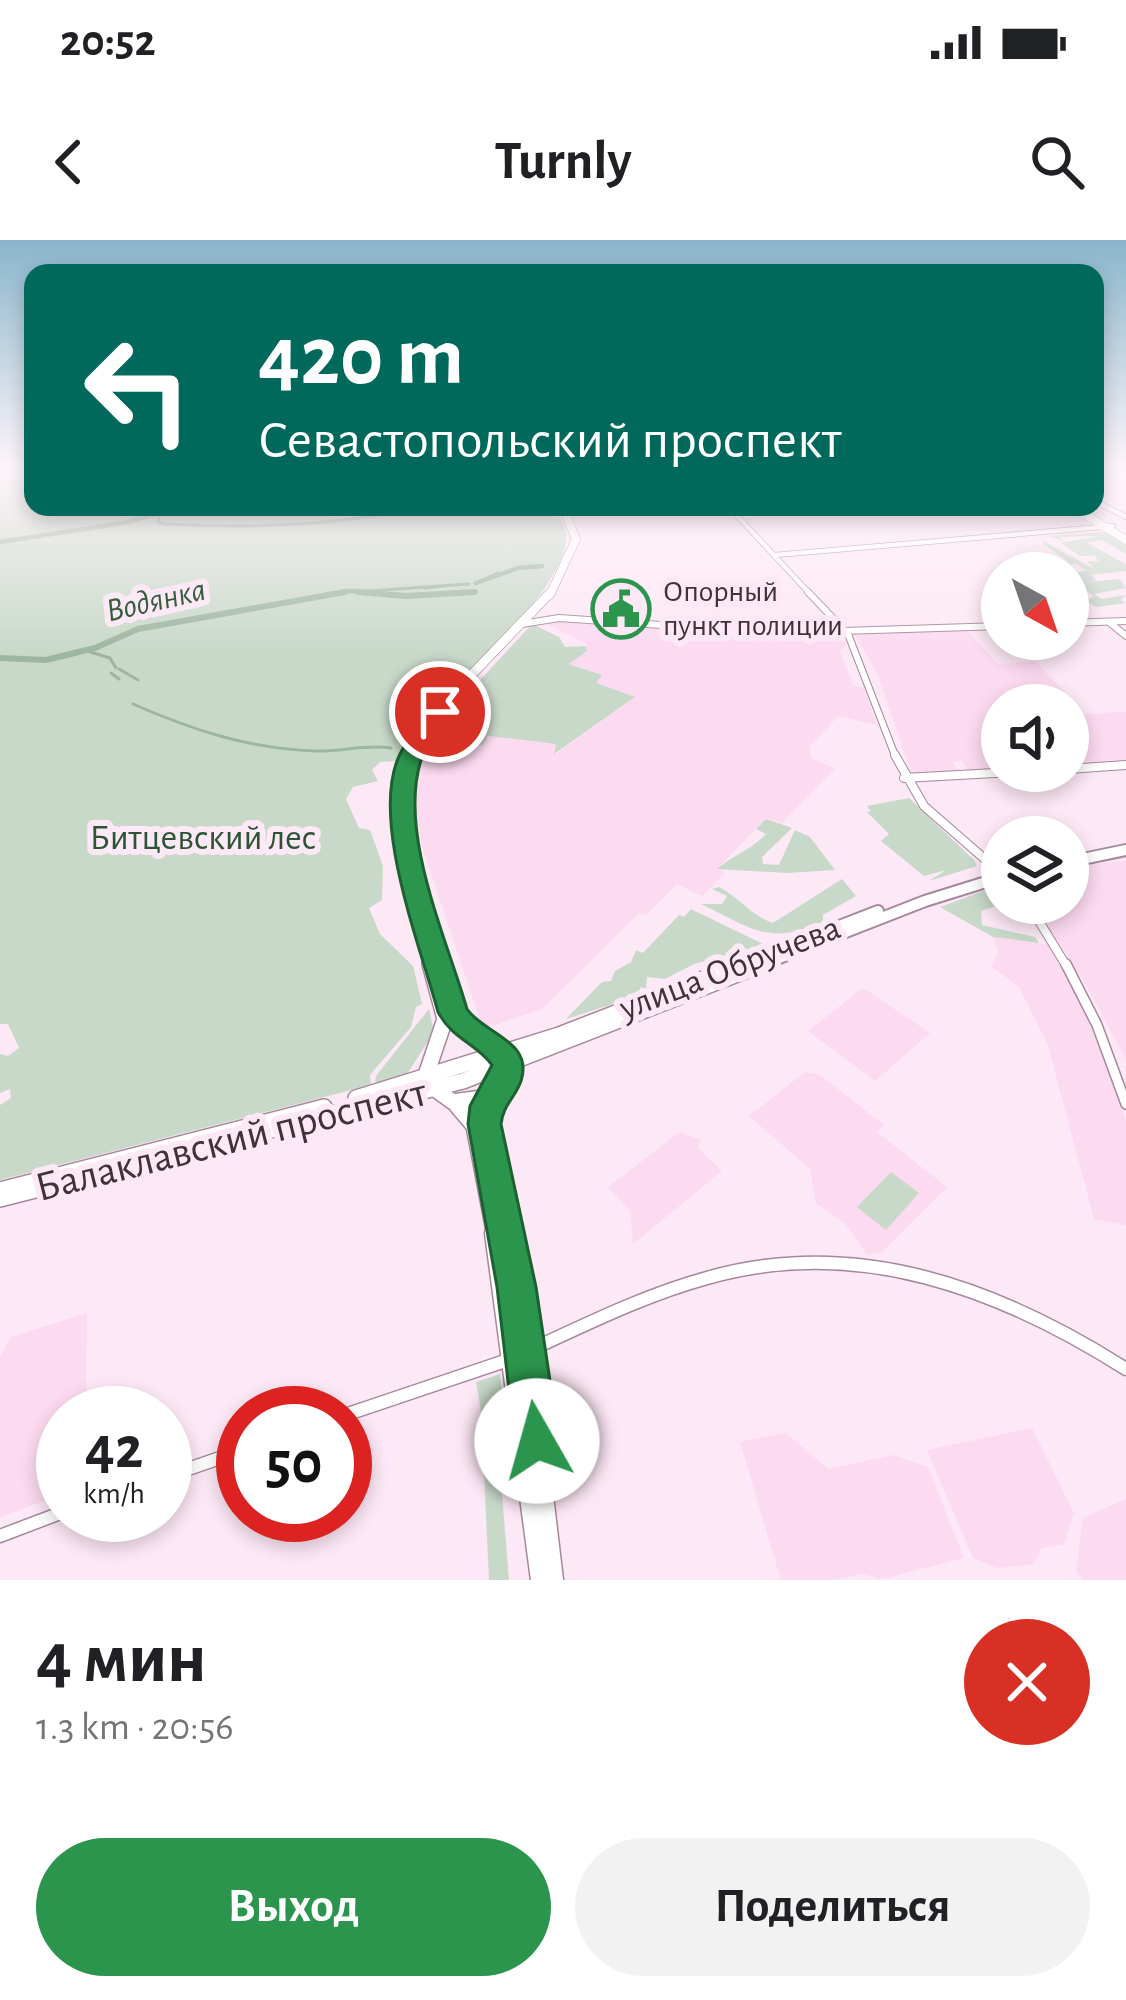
<!DOCTYPE html>
<html lang="ru">
<head>
<meta charset="utf-8">
<style>
	:root { --surface:#fff; --page:#f2f2f2; --text:#202124; --muted:#757577; --accent:#2b954d }
	body { margin:0; font-family:"Alegreya Sans",sans-serif; background:var(--page); color:var(--text); height:100vh; display:flex; flex-direction:column; font-size:45px; white-space:nowrap }
	* { box-sizing:border-box; margin:0 }
	p { font-size:39px; color:var(--muted) }
	.icon { flex:none; width:66px; height:66px; fill:none; stroke:currentColor; stroke-width:2; stroke-linecap:round; stroke-linejoin:round }
	.map { position:relative; height:1340px; overflow:hidden }
	.side { display:flex; flex-direction:column; background:var(--surface); flex:1 }
	.side>* { flex:none }
	.top-card { position:absolute; left:24px; top:24px; width:1080px; height:252px; border-radius:24px; box-shadow:0 6px 18px #0003; background:#00695c; color:#fff; overflow:hidden }
	.needle { width:78px; rotate:140deg }
	.fabs { position:absolute; left:981px; top:312px; display:grid; gap:24px }
	.fabs a { display:grid; place-items:center; width:108px; height:108px; border-radius:50%; background:var(--surface); box-shadow:0 6px 18px #0003; font-size:60px }
	.speed { position:absolute; left:36px; top:1146px; display:flex; gap:24px; font-size:60px; font-weight:700; text-align:center }
	.speed>* { display:grid; place-content:center; width:156px; height:156px; border-radius:50%; background:var(--surface); box-shadow:0 6px 18px #0003; line-height:1 }
	.speed small { font-size:30px; font-weight:400 }
	.speed .limit { border:18px solid #d22; background:#fff; color:#111 }
	.pin { position:absolute; display:grid; place-items:center; width:102px; height:102px; color:#fff; margin:-51px; border:6px solid #fff; border-radius:50%; box-shadow:0 3px 12px #0007 }
	.me { position:absolute; width:132px; margin:-66px; rotate:353deg; stroke-linejoin:round; filter:drop-shadow(0 0 9px #0008) }
	.turn { display:flex; align-items:center; gap:42px; height:252px; padding:0 36px; font-size:54px }
	.turn .icon { width:156px; height:156px; stroke-width:2.5 }
	.turn b { display:block; font-size:84px; line-height:102px }
	.round { display:grid; place-items:center; flex:none; width:126px; height:126px; border-radius:63px; background:var(--page) }
	.head { display:flex; align-items:center; justify-content:space-between; height:204px; padding:0 36px }
	h1 { font-size:72px; font-weight:600; line-height:90px }
	.primary-button { display:flex; gap:24px; margin-top:auto; padding:24px 36px }
	.primary-button a { flex:1; height:138px; border-radius:72px; background:var(--accent); color:#fff; font-size:48px; font-weight:600; line-height:138px; text-align:center }
	.primary-button a+a { background:var(--page); color:var(--text) }
	.status { display:flex; justify-content:space-between; align-items:center; height:84px; padding:0 60px; background:var(--surface); direction:ltr }
	.status svg { height:33px; fill:currentColor }
	header { display:flex; justify-content:space-between; align-items:center; height:156px; padding:0 36px; background:var(--surface); font-size:54px; font-weight:600 }
	.map>svg:first-child { display:block }
</style>
</head>
<body>
<div class="status"><b>20:52</b><svg viewBox="0 0 49 12"><path d="M0 12V9h3v3zM5 12V6h3v6zM10 12V3h3v9zM15 12V0h3v12zM26 1h20v11H26zM47 4h2v5h-2z"/></svg></div>
<header><svg class="icon" aria-label="back" viewBox="0 0 24 24"><path d="M15 5l-7 7 7 7"/></svg>Turnly<svg class="icon" aria-label="search" viewBox="0 0 24 24"><circle cx="10" cy="10" r="6"/><path d="M15 15l6 6"/></svg></header>
<div class="map">
<svg width="1126" height="1340" viewBox="0 0 1126 1340">
	<rect width="100%" height="100%" fill="#fde8f5"/>
	<g fill="#fcdaf0">
		<polygon points="556,380 691,390 721,400 730,393 843,397 846,405 840,411 853,446 864,448 877,485 838,476 809,507 812,519 835,528 782,583 766,578 718,628 725,633 702,656 677,644 646,675 639,673 542,769 483,789 421,603 413,546 428,504 483,505 488,496 557,504 556,514 634,458 595,443 600,435 568,423 586,411 587,404 546,384"/>
		<polygon points="966,390 998,424 1036,421 1084,474 1126,472 1126,521 1068,525 1068,465 1002,465 1002,529 968,531 962,521 953,522 959,532 912,535 878,435 855,395"/>
		<polygon points="1126,621 1126,820 1090,752 1033,663 1068,663 1068,627"/>
		<polygon points="993,697 1050,705 1073,744 1107,819 1126,882 1126,985 1094,979 1048,805 1019,747 992,727 998,712"/>
		<polygon points="863,748 930,793 875,841 808,791"/>
		<polygon points="805,832 820,835 884,885 877,892 947,947 882,1012 867,1015 845,983 816,963 810,929 749,876"/>
		<polygon points="680,892 701,900 697,908 722,931 633,1004 630,971 608,947"/>
		<polygon points="87,1073 86,1173 63,1173 63,1254 0,1277 0,1117 11,1097"/>
		<polygon points="1032,1188 1074,1273 1064,1304 1041,1308 1034,1324 997,1328 973,1318 927,1210"/>
		<polygon points="786,1193 828,1229 893,1215 928,1227 964,1318 882,1339 862,1334 832,1340 781,1340 740,1202"/>
		<polygon points="1126,1259 1126,1340 1084,1340 1076,1332 1083,1278"/>
	</g>
	<g fill="#c8d9ca">
		<path d="M 0,226 L 33,226 L 33,267 L 543,267 C 557,273 569,284 566,302 C 557,363 434,458 399,521 L 380,522 L 372,530 L 378,541 L 353,547 L 346,559 L 359,588 L 370,590 L 383,626 L 382,660 L 369,668 L 380,694 L 413,726 L 422,764 L 416,767 L 411,787 L 370,835 L 371,845 L 0,940 L 0,865 L 11,858 L 10,849 L 0,853 L 0,814 L 8,816 L 19,808 L 8,784 L 0,784 Z"/>
		<polygon points="1105,292 1126,305 1126,314 1102,300 1087,303 1126,324 1126,331 1091,335 1096,340 1087,342 1120,339 1126,348 1094,354 1101,359 1126,355 1121,360 1126,363 1097,367 1085,362 1094,356 1068,339 1068,333 1086,331 1075,323 1032,333 1011,316 1030,327 1069,322 1046,306 1029,307 1045,305 1042,300 1094,329 1087,321 1100,322 1094,316 1080,316 1061,303 1098,296 1060,297 1063,301 1049,296"/>
		<polygon points="532,384 559,397 565,407 586,406 587,411 569,424 602,435 596,443 635,457 554,514 556,504 488,496 483,505 428,504 431,493"/>
		<polygon points="909,558 974,620 977,626 929,641 946,630 924,636 881,601 889,594 867,572 871,571 867,566"/>
		<path d="M 766,579 L 792,588 L 762,617 L 763,624 L 779,625 L 795,590 L 810,597 L 835,630 L 787,633 L 717,629 C 735,614 750,611 766,594 L 756,589 Z"/>
		<path d="M 842,639 L 856,656 L 823,675 L 823,683 C 765,705 754,689 701,664 L 722,664 L 727,656 L 712,649 L 719,647 C 740,658 750,675 773,683 Z"/>
		<polygon points="1002,644 1002,664 981,671 982,685 1035,697 1039,703 993,697 940,667"/>
		<polygon points="691,669 765,705 694,724 665,739 647,737 646,749 641,747 635,757 566,779 602,742 611,741 615,731 631,722 636,710 643,713 679,675 684,677"/>
		<polygon points="429,769 434,792 407,834 375,844 376,836"/>
		<polygon points="891,932 919,953 886,990 857,967"/>
		<polygon points="500,1134 509,1218 502,1255 509,1340 489,1340 481,1171 476,1142"/>
	</g>
	<g fill="none" stroke-linecap="round" stroke-linejoin="round">
		<g stroke="#9cb6a0" stroke-width="3">
			<path d="M 160,274 L 158,282 L 165,284 C 263,289 331,285 428,267"/>
			<polyline points="476,343 498,333"/>
			<polyline points="425,348 445,346"/>
			<polyline points="355,352 469,344"/>
			<polyline points="87,411 110,418 116,428"/>
			<polyline points="119,429 138,440"/>
			<polyline points="111,433 119,439"/>
			<path d="M 133,464 C 192,490 250,509 315,511 C 341,512 365,504 391,508"/>
		</g>
		<g stroke="#9cb6a0" stroke-width="4.5">
			<polyline points="0,302 123,283 183,267"/>
			<polyline points="476,343 518,328 542,326"/>
			<polyline points="325,355 350,351 392,355"/>
			<polyline points="428,355 475,352"/>
		</g>
		<g stroke="#9cb6a0" stroke-width="6">
			<polyline points="358,352 406,356 475,352"/>
			<polyline points="0,418 46,420 95,408 138,389 345,352"/>
		</g>
		<g stroke="#a7879b" stroke-width="6">
			<g id="minor-far4">
				<polyline points="1095,261 1126,277"/>
				<polyline points="729,267 811,355"/>
				<polyline points="775,315 1113,286"/>
			</g>
		</g>
		<g stroke="#a7879b" stroke-width="8">
			<g id="minor-far3">
				<polyline points="808,352 848,394 896,518"/>
				<polyline points="1109,382 1126,396"/>
				<polyline points="1068,383 1126,381"/>
				<polyline points="522,384 559,378 778,393 1002,386"/>
			</g>
		</g>
		<g stroke="#a7879b" stroke-width="10">
			<g id="minor-far2">
				<polyline points="895,515 924,566 1002,634"/>
				<polyline points="1068,529 1126,525"/>
				<polyline points="904,538 1034,531"/>
				<polyline points="1028,663 1067,727"/>
			</g>
		</g>
		<g stroke="#a7879b" stroke-width="12">
			<polyline id="minor-far1" points="1066,724 1097,785 1126,864"/>
		</g>
		<g stroke="#a7879b" stroke-width="15">
			<g id="minor">
				<path d="M 528,1111 C 587,1084 645,1055 707,1038 C 857,995 1000,1049 1126,1129"/>
				<polyline points="345,1175 508,1120"/>
				<polyline points="165,1237 243,1210"/>
				<polyline points="0,1296 63,1272"/>
			</g>
		</g>
		<g stroke="#a7879b" stroke-width="9">
			<g id="major-far4">
				<polyline points="546,267 560,271 573,267"/>
				<polyline points="1073,267 1126,300"/>
				<polyline points="550,355 576,299 563,267"/>
			</g>
		</g>
		<g stroke="#a7879b" stroke-width="10">
			<polyline id="major-far3" points="413,518 454,453 551,352"/>
		</g>
		<g stroke="#a7879b" stroke-width="14">
			<g id="major-far2">
				<polyline points="414,515 399,571 441,727"/>
				<polyline points="1068,622 1126,610"/>
				<polyline points="409,647 431,727"/>
				<polyline points="734,727 878,671"/>
				<polyline points="756,727 925,661 1002,637"/>
			</g>
		</g>
		<g stroke="#a7879b" stroke-width="18">
			<g id="major-far1">
				<polyline points="430,724 445,779 424,841 453,862 489,857"/>
				<polyline points="440,724 453,772 498,808 507,824 484,884 505,996"/>
				<polyline points="356,858 559,795 742,724"/>
				<polyline points="457,866 474,886 495,996"/>
				<polyline points="0,950 324,867"/>
				<polyline points="0,959 463,841 763,724"/>
			</g>
		</g>
		<g stroke="#a7879b" stroke-width="21">
			<g id="major">
				<polyline points="494,993 540,1340"/>
				<polyline points="505,993 527,1112 554,1340"/>
			</g>
		</g>
		<use href="#minor-far4" stroke="#fff" stroke-width="4.5"/>
		<use href="#minor-far3" stroke="#fff" stroke-width="6"/>
		<use href="#minor-far2" stroke="#fff" stroke-width="8"/>
		<use href="#minor-far1" stroke="#fff" stroke-width="9"/>
		<use href="#minor" stroke="#fff" stroke-width="12"/>
		<use href="#major-far4" stroke="#fff" stroke-width="8"/>
		<use href="#major-far3" stroke="#fff" stroke-width="9"/>
		<use href="#major-far2" stroke="#fff" stroke-width="10"/>
		<use href="#major-far1" stroke="#fff" stroke-width="15"/>
		<use href="#major" stroke="#fff" stroke-width="18"/>
	</g>
	<linearGradient id="sky" x2="0" y2="1"><stop stop-color="#89b5cb"/><stop offset="0.55" stop-color="#fef5fa"/><stop offset="1" stop-color="#fef5fa" stop-opacity="0"/></linearGradient>
	<rect width="1126" height="414" fill="url(#sky)"/>
	<path fill="#2b954d" stroke="#1c6132" stroke-width="3" d="M 440,466 L 450,472 C 440,487 426,503 421,520 C 398,593 446,697 467,769 C 484,794 534,801 521,841 C 515,858 503,865 501,884 L 536,1047 L 559,1201 L 552,1216 L 537,1223 L 522,1216 L 515,1201 L 497,1047 L 468,884 L 470,866 L 492,825 C 476,803 453,800 438,772 C 420,705 369,577 400,514 C 408,498 422,482 432,467 Z"/>
	<defs>
		<g id="civic-ring" transform="scale(3)"><circle r="9.5" fill="#fde8f5" stroke="#2b954d" stroke-width="1.5"/><path d="M-.6-6.5H3V-4.5H.6V-3L4-1V1h2V6H-6V1h2V-1L-.6-3ZM-1.2 2.5V6h2.4V2.5Z" fill="#2b954d"/></g>
	</defs>
	<g fill-rule="evenodd">
		<use href="#civic-ring" x="621" y="369"/>
	</g>
	<g text-anchor="middle" dominant-baseline="central" stroke-width="12" stroke-linejoin="round" paint-order="stroke">
		<g font-size="30" fill="#3f323a" stroke="#fde8f5" text-anchor="start">
			<text x="663" y="352">Опорный<tspan x="663" dy="34">пункт полиции</tspan></text>
		</g>
		<g font-size="33" font-style="italic" fill="#335d3d" stroke="#fde8f5">
			<text transform="translate(156 361) rotate(-13)">Водянка</text>
		</g>
		<g font-size="36" fill="#2b5535" stroke="#fde8f5">
			<text x="203" y="598">Битцевский лес</text>
		</g>
		<g font-size="36" fill="#3f323a" stroke="#fde8f5">
			<text transform="translate(730 728) rotate(-21)">улица Обручева</text>
		</g>
		<g font-size="42" fill="#3f323a" stroke="#fde8f5">
			<text transform="translate(231 900) rotate(-14)">Балаклавский проспект</text>
		</g>
	</g>
</svg>
<div class="fabs">
<a><svg class="needle" viewBox="-14 -14 28 28"><path d="M0-13l5 13h-10z" fill="#e53935"/><path d="M0 13l5-13h-10z" fill="#757577"/></svg></a>
<a><svg class="icon" aria-label="sound" viewBox="0 0 24 24"><path d="M4 9h4l5-4v14l-5-4H4zM17 9q2 3 0 6"/></svg></a>
<a><svg class="icon" aria-label="layers" viewBox="0 0 24 24"><path d="M12 4l9 5-9 5-9-5zM3 14l9 5 9-5"/></svg></a>
</div>
<div class="speed"><div>42<small>km/h</small></div><div class="limit">50</div></div>
<div class="pin" style="left:440px;top:472px;background:#d93025"><svg class="icon" aria-label="arrive" viewBox="0 0 24 24"><path d="M6 21V4h12l-3 4 3 4H6"/></svg></div>
<svg class="me" style="left:537px;top:1201px" viewBox="-20 -20 40 40"><circle r="19" fill="#fff"/><path d="M0-13L10 11 0 6-10 11z" fill="#2b954d"/></svg>
<div class="top-card">
<div class="turn"><svg class="icon" aria-label="left" viewBox="0 0 24 24"><path d="M17 20v-9H6M10 6l-5 5 5 5"/></svg><div><b>420 m</b>Севастопольский проспект</div></div>
</div>
</div>
<section class="side">
<div class="head"><div><h1>4 мин</h1><p>1.3 km · 20:56</p></div><a class="round" style="background:#d93025;color:#fff"><svg class="icon" aria-label="close" viewBox="0 0 24 24"><path d="M6 6l12 12M18 6L6 18"/></svg></a></div>
<div class="primary-button"><a>Выход</a><a>Поделиться</a></div>
</section>
</body>
</html>
